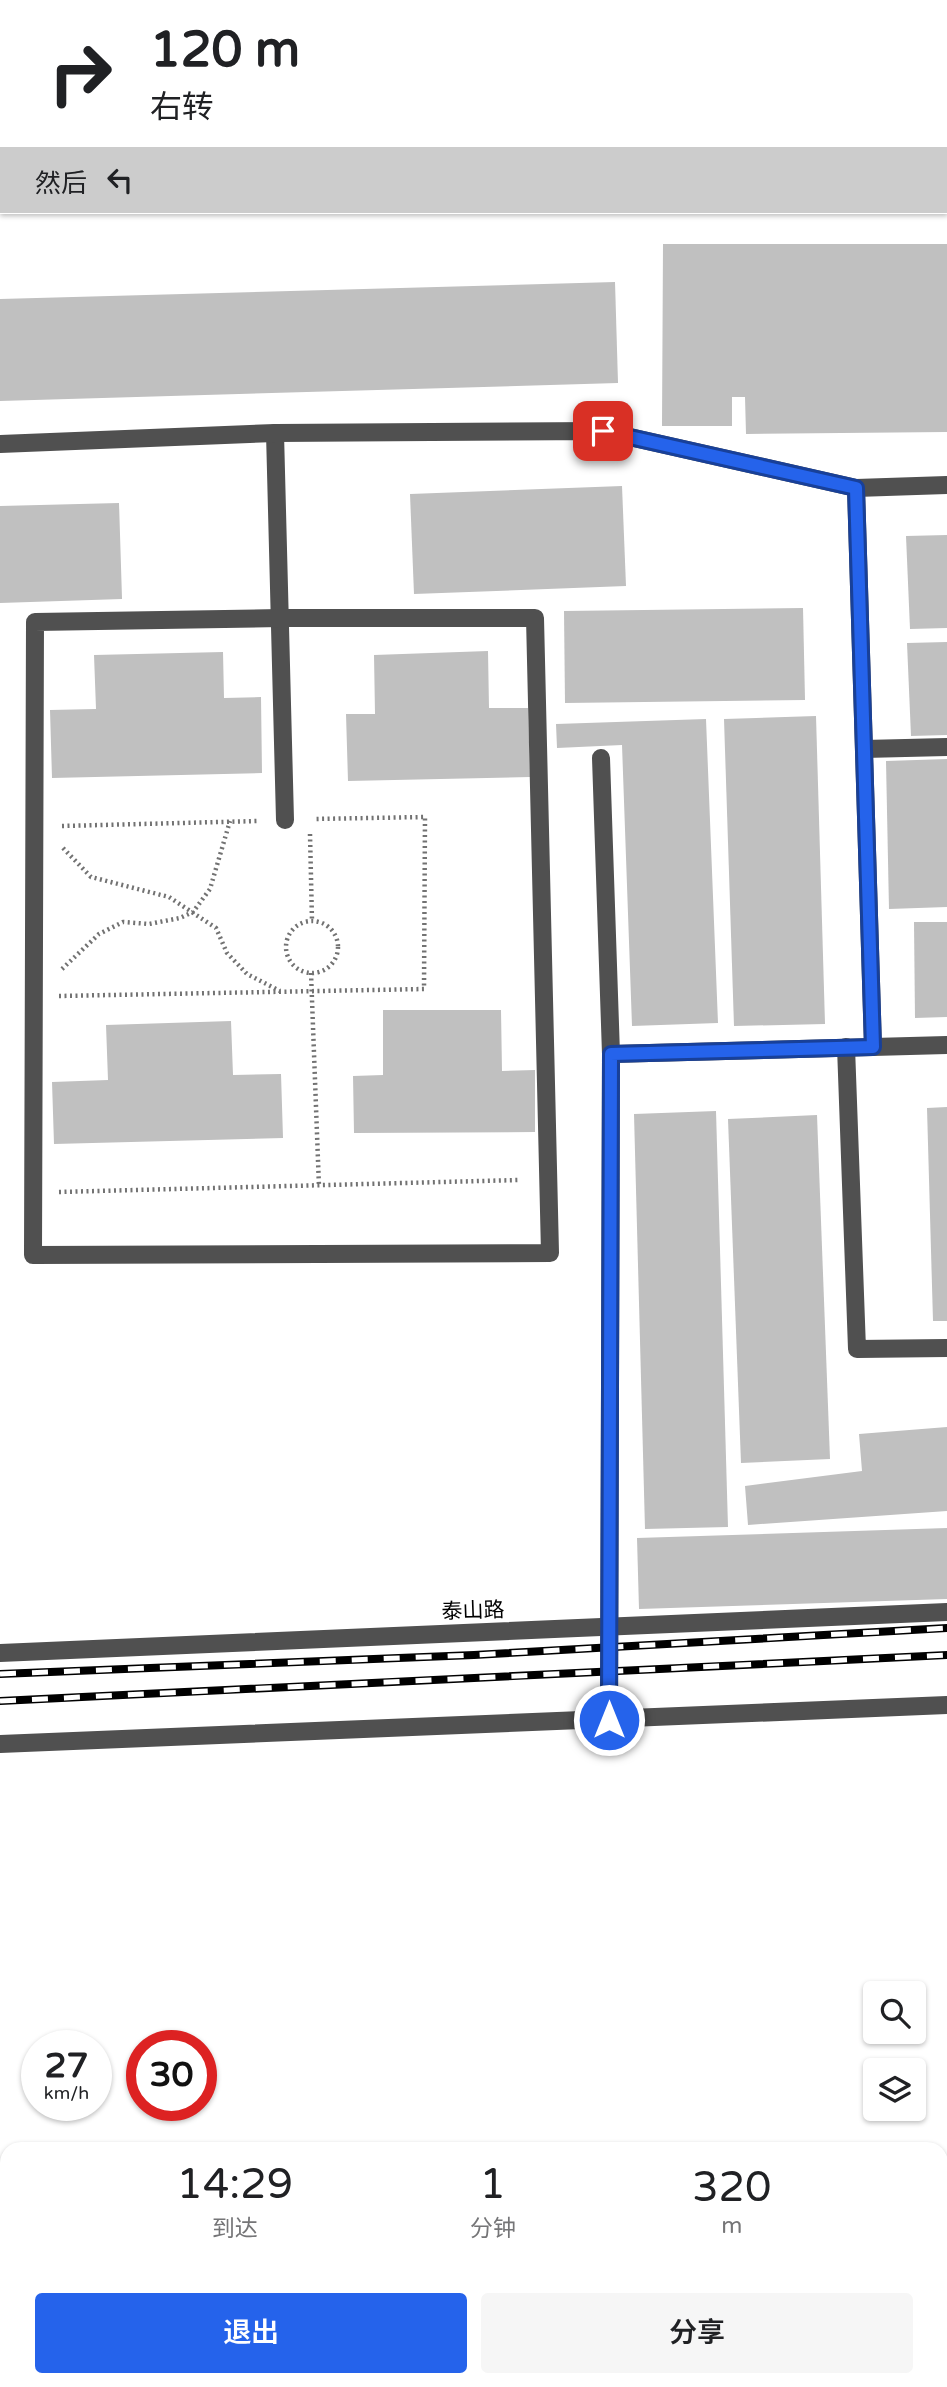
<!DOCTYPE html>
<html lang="zh">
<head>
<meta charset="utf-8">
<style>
	:root { --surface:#fff; --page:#f6f6f6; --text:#202124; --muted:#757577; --accent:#2563eb }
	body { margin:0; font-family:"Varela Round","Noto Sans SC",sans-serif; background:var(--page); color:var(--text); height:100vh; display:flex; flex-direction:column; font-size:26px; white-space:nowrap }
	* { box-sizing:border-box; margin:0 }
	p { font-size:23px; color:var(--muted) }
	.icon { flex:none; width:38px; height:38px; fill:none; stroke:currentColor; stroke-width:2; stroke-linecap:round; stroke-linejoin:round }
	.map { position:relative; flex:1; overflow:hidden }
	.panel { position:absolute; left:0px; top:2142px; width:948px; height:245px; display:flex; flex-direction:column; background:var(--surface); border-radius:21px 21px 0 0; box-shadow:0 2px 5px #0004 }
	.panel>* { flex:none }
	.banner { position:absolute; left:0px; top:0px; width:948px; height:214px; box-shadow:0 2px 5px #0004; background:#fff; color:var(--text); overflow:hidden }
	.controls { position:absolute; left:863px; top:1981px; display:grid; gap:14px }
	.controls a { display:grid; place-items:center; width:63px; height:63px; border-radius:7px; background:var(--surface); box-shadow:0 2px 5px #0004; font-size:35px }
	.speed { position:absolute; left:21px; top:2030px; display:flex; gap:14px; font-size:35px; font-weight:700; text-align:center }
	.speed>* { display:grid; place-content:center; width:91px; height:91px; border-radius:50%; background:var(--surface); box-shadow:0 2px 5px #0004; line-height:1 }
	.speed small { font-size:18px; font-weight:400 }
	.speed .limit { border:10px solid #d22; background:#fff; color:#111 }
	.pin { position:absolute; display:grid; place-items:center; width:60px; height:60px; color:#fff; margin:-30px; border-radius:14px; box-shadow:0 4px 10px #0006 }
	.me { position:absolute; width:77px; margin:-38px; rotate:0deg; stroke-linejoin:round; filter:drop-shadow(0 0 5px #0008) }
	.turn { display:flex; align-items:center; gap:24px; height:147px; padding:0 35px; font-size:32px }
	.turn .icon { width:91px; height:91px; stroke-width:2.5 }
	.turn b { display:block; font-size:49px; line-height:60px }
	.then { display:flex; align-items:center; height:66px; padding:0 35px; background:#0003; gap:14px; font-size:26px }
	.eta { display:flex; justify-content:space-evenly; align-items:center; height:119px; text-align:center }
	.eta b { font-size:42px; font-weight:600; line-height:49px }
	.primary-button { display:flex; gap:14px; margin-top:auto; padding:14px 35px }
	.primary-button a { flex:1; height:80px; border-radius:7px; background:var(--accent); color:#fff; font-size:28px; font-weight:600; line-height:80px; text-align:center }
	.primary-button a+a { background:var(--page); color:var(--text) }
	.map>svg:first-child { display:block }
</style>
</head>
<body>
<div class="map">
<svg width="947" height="2387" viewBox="0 0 947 2387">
	<rect width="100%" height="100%" fill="#fff"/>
	<g fill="#c0c0c0">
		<polygon points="663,244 947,244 947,432 746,434 745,397 732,397 732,426 662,426"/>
		<polygon points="615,282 618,383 0,401 0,299"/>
		<polygon points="622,486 626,586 414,594 410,494"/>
		<polygon points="119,503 122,599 0,603 0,506"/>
		<polygon points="947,535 947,628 910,629 906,536"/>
		<polygon points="803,608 805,700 565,703 564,611"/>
		<polygon points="947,642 947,735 911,736 907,643"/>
		<polygon points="488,651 489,708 528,708 530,777 348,781 346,714 375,714 374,655"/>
		<polygon points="223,652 224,698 261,697 262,773 52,778 50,710 96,709 94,655"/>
		<polygon points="816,716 825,1024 734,1026 724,719"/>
		<polygon points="706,719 718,1023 632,1026 622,745 557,748 556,724"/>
		<polygon points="947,759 947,907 889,909 886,761"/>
		<polygon points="914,922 947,922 947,1017 915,1018"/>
		<polygon points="383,1010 501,1010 502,1071 535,1070 535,1132 354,1133 353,1076 383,1075"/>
		<polygon points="231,1021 233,1075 281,1074 283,1138 54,1144 52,1082 108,1080 106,1025"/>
		<polygon points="947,1107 947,1321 933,1321 927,1108"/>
		<polygon points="716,1111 728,1527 645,1529 634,1114"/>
		<polygon points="817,1115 830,1459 741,1463 728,1119"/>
		<polygon points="947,1427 947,1511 748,1525 745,1486 862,1471 859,1434"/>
		<polygon points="947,1528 947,1599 639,1609 637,1538"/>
	</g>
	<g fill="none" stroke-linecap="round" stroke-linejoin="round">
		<g stroke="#727272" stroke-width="4.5" stroke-dasharray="2 3.5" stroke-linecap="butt">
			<polyline points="62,826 259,821"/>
			<polyline points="310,834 312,921"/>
			<polyline points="63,848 91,877 169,897 216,928 227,953 247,974 280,991"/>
			<circle cx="312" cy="947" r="26"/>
			<polyline points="62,969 99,934 123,922 149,924 180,918 193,912 210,889 230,821"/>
			<polyline points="311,973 319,1187"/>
			<polyline points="59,996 424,989 425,817 314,819"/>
			<polyline points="59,1192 519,1180"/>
		</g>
		<g stroke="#505050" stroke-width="18">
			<polyline points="0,151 2,151"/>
			<polyline points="275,433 285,820"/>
			<polyline points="0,444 275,433 603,431 856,488"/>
			<polygon points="280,618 535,618 550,1253 33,1255 35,622"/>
			<polyline points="864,749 947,747"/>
			<polyline points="601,758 611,1054 609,1720"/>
			<polyline points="846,1047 857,1349 947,1348"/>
			<polyline points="873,1047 856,488 947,485"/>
			<polyline points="611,1054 947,1045"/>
			<polyline points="0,1653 947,1612"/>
			<polyline points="0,1744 947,1705"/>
		</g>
		<g stroke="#000" stroke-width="8">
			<g id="rail">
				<polyline points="0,1674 474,1655 947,1628"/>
				<polyline points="0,1701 947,1655"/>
			</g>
		</g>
		<use href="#rail" stroke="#fff" stroke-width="5" stroke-dasharray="16" stroke-linecap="butt"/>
	</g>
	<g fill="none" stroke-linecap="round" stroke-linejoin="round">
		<g stroke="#184099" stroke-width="18">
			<polyline id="route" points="603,431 856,488 873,1047 611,1054 609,1720"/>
		</g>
		<use href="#route" stroke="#2563eb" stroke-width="12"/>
	</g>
	<g text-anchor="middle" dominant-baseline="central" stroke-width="6" stroke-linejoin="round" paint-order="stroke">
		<g font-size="21" fill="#000" stroke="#fff">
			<text transform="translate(473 1611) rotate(-2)">泰山路</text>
		</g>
	</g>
</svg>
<div class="controls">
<a><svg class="icon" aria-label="search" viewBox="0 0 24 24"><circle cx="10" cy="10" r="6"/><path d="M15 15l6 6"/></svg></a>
<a><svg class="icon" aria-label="layers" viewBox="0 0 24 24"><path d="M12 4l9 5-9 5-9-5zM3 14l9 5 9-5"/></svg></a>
</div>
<div class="speed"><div>27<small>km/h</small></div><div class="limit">30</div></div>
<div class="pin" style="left:603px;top:431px;background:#d93025"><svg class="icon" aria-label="arrive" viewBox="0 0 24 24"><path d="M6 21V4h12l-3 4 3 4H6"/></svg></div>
<svg class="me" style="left:609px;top:1720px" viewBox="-20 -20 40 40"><circle r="17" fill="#2563eb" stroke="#fff" stroke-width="3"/><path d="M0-11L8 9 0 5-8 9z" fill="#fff"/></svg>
<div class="banner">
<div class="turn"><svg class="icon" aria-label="right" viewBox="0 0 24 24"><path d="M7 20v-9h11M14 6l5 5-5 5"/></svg><div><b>120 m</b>右转</div></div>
<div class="then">然后<svg class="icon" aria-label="left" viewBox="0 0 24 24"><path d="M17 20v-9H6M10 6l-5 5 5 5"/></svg></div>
</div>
<section class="panel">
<div class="eta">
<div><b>14:29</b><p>到达</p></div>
<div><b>1</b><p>分钟</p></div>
<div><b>320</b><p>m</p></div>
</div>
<div class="primary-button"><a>退出</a><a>分享</a></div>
</section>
</div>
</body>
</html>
